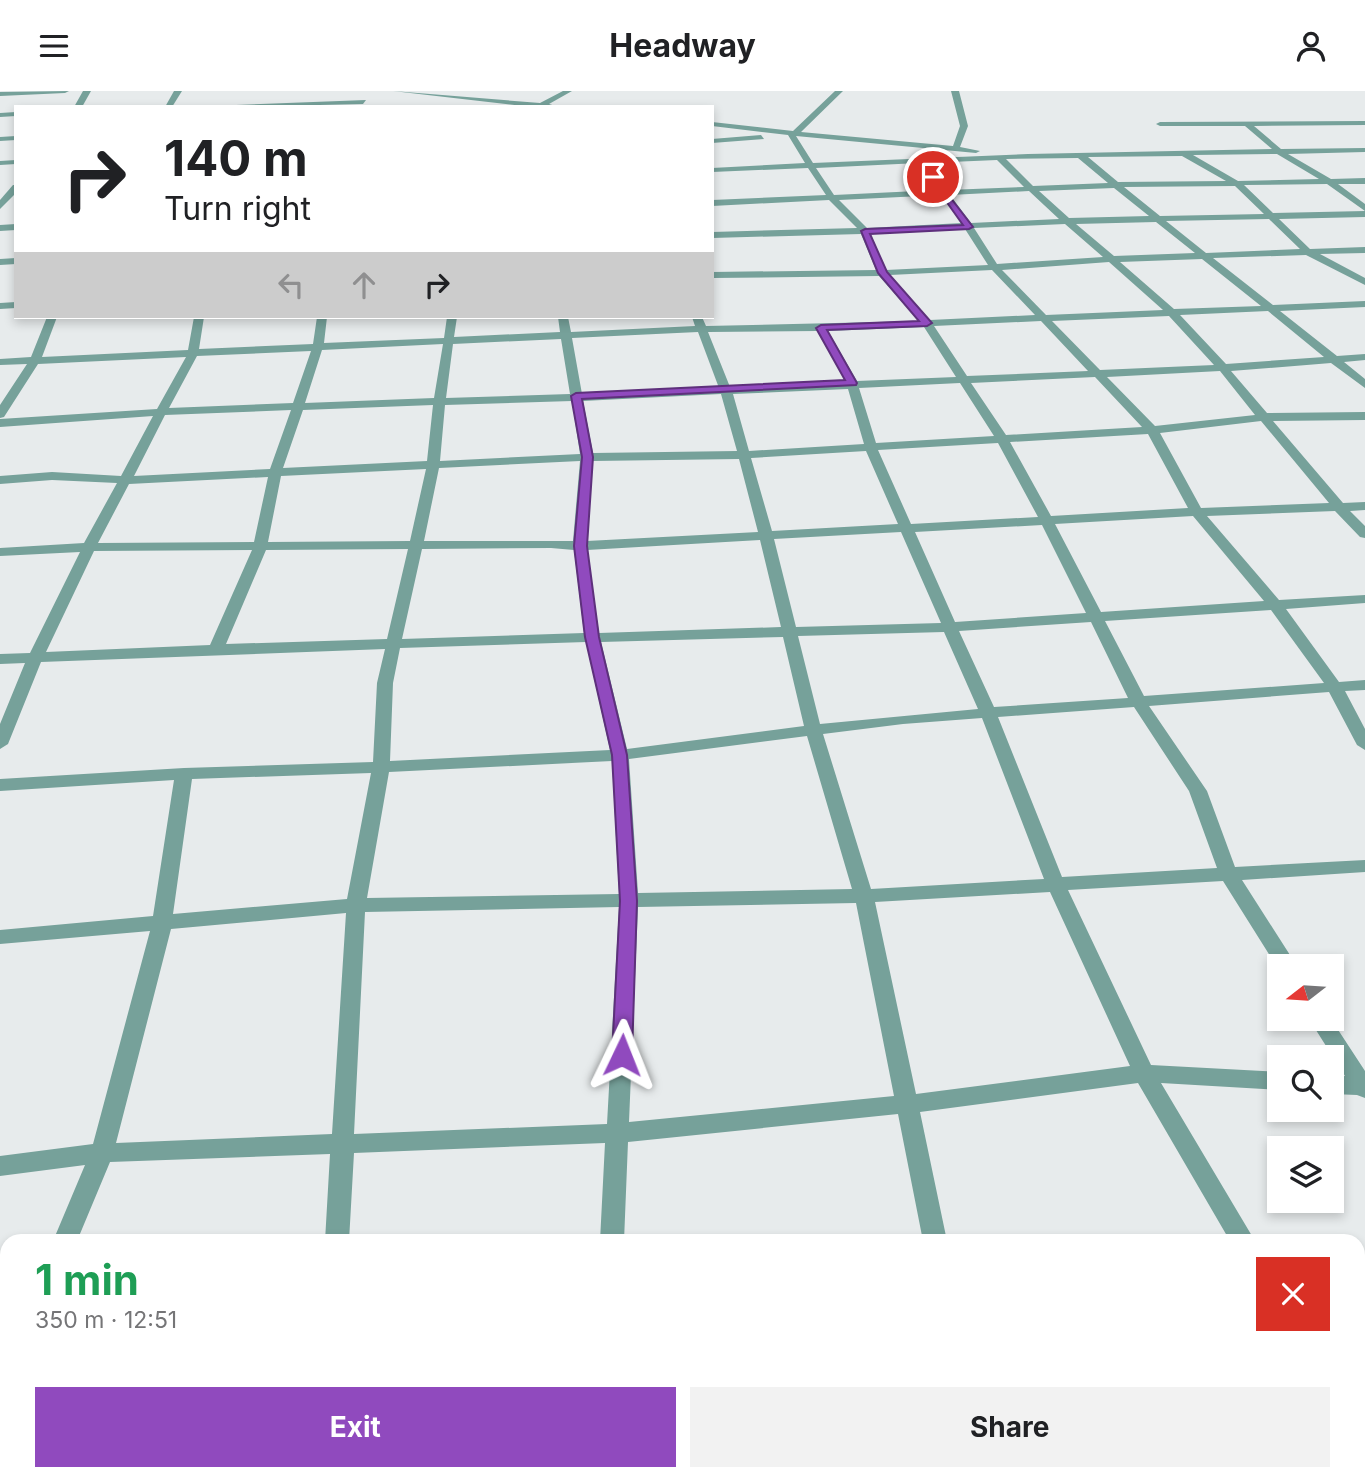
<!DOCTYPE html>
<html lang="en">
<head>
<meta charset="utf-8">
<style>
	:root { --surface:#fff; --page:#f2f2f2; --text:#202124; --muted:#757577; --accent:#904abe }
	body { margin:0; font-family:Inter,sans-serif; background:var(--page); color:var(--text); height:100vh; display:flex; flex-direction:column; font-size:26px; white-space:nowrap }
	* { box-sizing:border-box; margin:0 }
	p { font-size:23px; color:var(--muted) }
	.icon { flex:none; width:38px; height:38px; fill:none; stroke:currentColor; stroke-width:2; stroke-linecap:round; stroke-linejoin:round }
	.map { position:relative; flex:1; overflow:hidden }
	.panel { position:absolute; left:0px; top:1143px; width:1365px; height:247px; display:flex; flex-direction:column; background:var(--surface); border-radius:21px 21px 0 0; box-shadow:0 4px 10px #0003 }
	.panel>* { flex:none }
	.banner { position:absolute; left:14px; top:14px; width:700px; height:214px; border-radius:0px; box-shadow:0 4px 10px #0003; background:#fff; color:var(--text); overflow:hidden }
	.needle { width:46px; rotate:253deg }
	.buttons { position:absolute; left:1267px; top:863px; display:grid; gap:14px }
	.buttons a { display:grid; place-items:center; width:77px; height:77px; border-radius:0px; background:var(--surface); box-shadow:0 4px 10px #0003; font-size:35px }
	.pin { position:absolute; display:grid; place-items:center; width:60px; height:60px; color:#fff; margin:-30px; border:4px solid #fff; border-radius:50%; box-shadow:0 2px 7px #0007 }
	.me { position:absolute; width:77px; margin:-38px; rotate:2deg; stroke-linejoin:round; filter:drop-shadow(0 0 5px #0008) }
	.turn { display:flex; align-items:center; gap:24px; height:147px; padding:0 35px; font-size:32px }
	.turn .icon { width:91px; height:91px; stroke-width:2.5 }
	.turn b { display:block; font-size:49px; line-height:60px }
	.lanes { display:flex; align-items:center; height:66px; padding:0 35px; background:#0003; justify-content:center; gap:35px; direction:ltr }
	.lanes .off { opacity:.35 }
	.round { display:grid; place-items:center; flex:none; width:74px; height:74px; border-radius:0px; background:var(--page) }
	.overview { display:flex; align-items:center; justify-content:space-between; height:119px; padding:0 35px }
	h1 { font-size:42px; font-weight:700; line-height:52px; color:#1e9e55 }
	.cta { display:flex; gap:14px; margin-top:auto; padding:14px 35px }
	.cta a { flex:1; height:80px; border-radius:0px; background:var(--accent); color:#fff; font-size:28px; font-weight:700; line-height:80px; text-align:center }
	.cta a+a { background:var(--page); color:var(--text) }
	header { display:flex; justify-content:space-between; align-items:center; height:91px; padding:0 35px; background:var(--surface); font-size:32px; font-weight:700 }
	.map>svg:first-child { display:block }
</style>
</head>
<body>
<header><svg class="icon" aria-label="menu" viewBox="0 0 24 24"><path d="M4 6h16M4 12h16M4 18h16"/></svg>Headway<svg class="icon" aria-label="person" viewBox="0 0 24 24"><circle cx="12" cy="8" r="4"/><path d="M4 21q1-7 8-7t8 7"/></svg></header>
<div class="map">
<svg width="1365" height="1388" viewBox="0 0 1365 1388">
	<rect width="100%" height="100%" fill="#e7ebec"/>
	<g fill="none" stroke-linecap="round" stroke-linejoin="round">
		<g fill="#76a19a" fill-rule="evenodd">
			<polygon points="69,0 65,2 0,5 0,1"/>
			<polygon points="83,0 91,0 82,16 74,16"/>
			<polygon points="174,0 182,0 172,16 165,16"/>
			<polygon points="393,0 540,12 563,0 572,0 549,13 559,16 532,16"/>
			<path d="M 835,0 L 843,0 L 801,41 L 953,55 L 960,35 L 951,0 L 959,0 L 968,35 L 960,56 L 980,60 L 976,62 L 796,45 L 813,72 L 1028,63 L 1272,58 L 1245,35 L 1160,35 L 1156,33 L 1160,31 L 1365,30 L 1365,34 L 1254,35 L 1281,58 L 1365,57 L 1365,61 L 1288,63 L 1331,88 L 1365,87 L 1365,93 L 1338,93 L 1365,113 L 1365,120 L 1327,93 L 1244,94 L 1273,122 L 1365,120 L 1365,126 L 1279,128 L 1310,158 L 1365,156 L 1365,162 L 1320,163 L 1365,187 L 1365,194 L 1306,164 L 1213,167 L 1273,214 L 1365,210 L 1365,216 L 1280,220 L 1337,265 L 1365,263 L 1365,269 L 1344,271 L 1365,288 L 1365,297 L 1331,272 L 1231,280 L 1267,322 L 1365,321 L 1365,329 L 1273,330 L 1343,412 L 1365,411 L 1365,419 L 1350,420 L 1365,435 L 1365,447 L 1360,446 L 1335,420 L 1207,425 L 1279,509 L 1365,504 L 1365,512 L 1286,518 L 1339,591 L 1365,589 L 1365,599 L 1345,600 L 1365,638 L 1365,659 L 1357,654 L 1329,601 L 1149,615 L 1207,700 L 1235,776 L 1365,769 L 1365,781 L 1242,789 L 1297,875 L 1279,875 L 1279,879 L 1223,790 L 1068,799 L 1151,974 L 1279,981 L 1279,999 L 1161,992 L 1255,1150 L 1230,1150 L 1138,992 L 920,1021 L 947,1150 L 923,1150 L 898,1023 L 628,1051 L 624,1150 L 600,1150 L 605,1052 L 354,1062 L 349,1150 L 325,1150 L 330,1063 L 110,1071 L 77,1150 L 53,1150 L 85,1074 L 0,1085 L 0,1065 L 93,1053 L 150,840 L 0,853 L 0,839 L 153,825 L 174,689 L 0,700 L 0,688 L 184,677 L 373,671 L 377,592 L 385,558 L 41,571 L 8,653 L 0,658 L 0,633 L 25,572 L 0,573 L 0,563 L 30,562 L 80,461 L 0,465 L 0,457 L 84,452 L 117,392 L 52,389 L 0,393 L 0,385 L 52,381 L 121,385 L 153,325 L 0,336 L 0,328 L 157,318 L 186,266 L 38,273 L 4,326 L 0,327 L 0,314 L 27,273 L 0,274 L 0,268 L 31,266 L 47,226 L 57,226 L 42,266 L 188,259 L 194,226 L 204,226 L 199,258 L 313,253 L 317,226 L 327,226 L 324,252 L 444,247 L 447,226 L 457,226 L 454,246 L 560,241 L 558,226 L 568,226 L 571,241 L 695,235 L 692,226 L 702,226 L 706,235 L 919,230 L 879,185 L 712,187 L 712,181 L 876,179 L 861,143 L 712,147 L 712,141 L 857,137 L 829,109 L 712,115 L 712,109 L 826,104 L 808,77 L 712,81 L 712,77 L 805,72 L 788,44 L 712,35 L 712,31 L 793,40 ZM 1277,63 L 1319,88 L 1238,90 L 1193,64 ZM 1182,65 L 1226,90 L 1118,91 L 1088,66 ZM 1078,67 L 1108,92 L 1033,95 L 1006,68 ZM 997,69 L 1024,96 L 947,99 L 927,72 ZM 919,72 L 938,99 L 834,104 L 816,77 ZM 1235,95 L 1264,123 L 1160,125 L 1124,96 ZM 1114,97 L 1149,125 L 1069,127 L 1039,100 ZM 1029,100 L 1059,128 L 971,132 L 950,104 ZM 942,104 L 962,132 L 867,137 L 839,109 ZM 1269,128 L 1300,158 L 1206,162 L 1166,130 ZM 1156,131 L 1195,162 L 1114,165 L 1076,133 ZM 1065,133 L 1103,166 L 997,173 L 974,137 ZM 965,138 L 988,174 L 886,179 L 870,142 ZM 1202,168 L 1261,215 L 1174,218 L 1120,171 ZM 1109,171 L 1163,219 L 1046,224 L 1002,179 ZM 992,179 L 1035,224 L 930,229 L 890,184 ZM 1268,220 L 1324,266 L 1226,273 L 1180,224 ZM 1169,225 L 1214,274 L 1100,279 L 1052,230 ZM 1041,230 L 1088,280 L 967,285 L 934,235 ZM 924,236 L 956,286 L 857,290 L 828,240 ZM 817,240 L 846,291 L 730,296 L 708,241 ZM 698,241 L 719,297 L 582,303 L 572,247 ZM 561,248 L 570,303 L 446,307 L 453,253 ZM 443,253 L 434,307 L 305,312 L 322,259 ZM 311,260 L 293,312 L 169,317 L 197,265 ZM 1220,280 L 1255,324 L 1155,335 L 1107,286 ZM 1095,286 L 1142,336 L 1006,344 L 971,292 ZM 960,292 L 994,345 L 876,352 L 859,297 ZM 848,298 L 864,353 L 749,360 L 733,303 ZM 721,303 L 737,360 L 593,362 L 583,310 ZM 572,310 L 580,363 L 440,370 L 445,314 ZM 433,314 L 427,370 L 283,377 L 303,319 ZM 291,319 L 270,378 L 134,385 L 165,324 ZM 1261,330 L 1329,412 L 1201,417 L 1160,342 ZM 1148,343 L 1188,417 L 1051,425 L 1010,351 ZM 998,352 L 1038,426 L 911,433 L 878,359 ZM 866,360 L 898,433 L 772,440 L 751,367 ZM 739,368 L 758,441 L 587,450 L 593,370 ZM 580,370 L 573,450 L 424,450 L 439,377 ZM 426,378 L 410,450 L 268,451 L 281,385 ZM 268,386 L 254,451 L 98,452 L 129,393 ZM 1193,425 L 1264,510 L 1101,521 L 1055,433 ZM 1042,434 L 1086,522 L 955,531 L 915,441 ZM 901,441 L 941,532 L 796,536 L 774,448 ZM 760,449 L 781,536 L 599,542 L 587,459 ZM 551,457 L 574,459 L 584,542 L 402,548 L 422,458 ZM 408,458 L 387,548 L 226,553 L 266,459 ZM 252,459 L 210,554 L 46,561 L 94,460 ZM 1271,519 L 1324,592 L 1144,605 L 1105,530 ZM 1091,531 L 1128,607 L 994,616 L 959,540 ZM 944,541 L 978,618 L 820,633 L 798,545 ZM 783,546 L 804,635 L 627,658 L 601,551 ZM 586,551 L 610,659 L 390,670 L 393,592 L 400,557 ZM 1134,616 L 1189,700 L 1217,777 L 1062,786 L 998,626 ZM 982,627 L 1044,788 L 871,798 L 823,643 L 903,633 ZM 807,645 L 852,798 L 638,802 L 629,668 ZM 612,670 L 619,803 L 367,807 L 389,681 ZM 371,682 L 347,808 L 173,823 L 192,688 ZM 1050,801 L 1130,975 L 916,1003 L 875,811 ZM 856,812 L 894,1005 L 629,1031 L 638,816 ZM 619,816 L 607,1033 L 354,1043 L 365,821 ZM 346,822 L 332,1043 L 116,1052 L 171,838 Z"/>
			<polygon points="366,9 363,13 233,16 236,14"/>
			<polygon points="16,21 16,25 0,26 0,22"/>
			<polygon points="761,44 764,48 712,52 712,48"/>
			<polygon points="16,45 16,49 0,50 0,46"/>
			<polygon points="16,69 16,73 0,74 0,70"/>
			<polygon points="13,94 16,94 16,102 0,118 0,109"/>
			<polygon points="16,133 16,139 0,140 0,134"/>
			<polygon points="16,167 16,173 0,174 0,168"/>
			<polygon points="16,211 16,217 0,218 0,212"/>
			<polygon points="1309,928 1331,928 1365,980 1365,1007 1357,1004 1332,1003 1332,985 1345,985"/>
			<rect x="1358" y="1199" width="7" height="24"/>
			<polygon points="7,1271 7,1310 0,1313 0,1274"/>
			<rect x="0" y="1316" width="7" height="26"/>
			<polygon points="1358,1369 1365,1372 1365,1388 1344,1388 1342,1382 1358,1382"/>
			<polygon points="295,1382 323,1382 322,1388 294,1388"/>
			<polygon points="601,1382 629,1382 630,1388 602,1388"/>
			<polygon points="968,1382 996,1382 997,1388 969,1388"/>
		</g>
	</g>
	<polygon fill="#904abe" stroke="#5e307c" stroke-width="2" points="933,84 973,136 969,138 870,143 887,181 932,232 927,235 827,239 857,292 856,294 582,308 593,366 587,455 599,546 627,664 637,810 632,964 629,970 622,972 615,970 612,964 620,810 612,664 585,546 574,455 582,366 571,305 576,302 845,289 816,237 821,234 919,230 878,182 861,140 865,138 963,134 929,86"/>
</svg>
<div class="buttons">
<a><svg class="needle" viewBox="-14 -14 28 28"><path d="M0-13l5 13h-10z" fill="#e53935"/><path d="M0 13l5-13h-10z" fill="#757577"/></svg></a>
<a><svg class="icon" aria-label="search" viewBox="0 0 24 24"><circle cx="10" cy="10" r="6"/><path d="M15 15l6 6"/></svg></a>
<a><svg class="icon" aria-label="layers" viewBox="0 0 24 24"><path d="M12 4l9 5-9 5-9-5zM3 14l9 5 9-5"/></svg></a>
</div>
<div class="pin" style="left:933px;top:86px;background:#d93025"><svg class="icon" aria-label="arrive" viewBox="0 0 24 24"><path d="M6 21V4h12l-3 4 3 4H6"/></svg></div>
<svg class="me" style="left:622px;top:964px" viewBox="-20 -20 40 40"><path d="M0-17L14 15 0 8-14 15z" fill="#904abe" stroke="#fff" stroke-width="4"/></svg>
<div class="banner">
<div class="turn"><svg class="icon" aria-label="right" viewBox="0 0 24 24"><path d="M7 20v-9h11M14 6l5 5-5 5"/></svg><div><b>140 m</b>Turn right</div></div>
<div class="lanes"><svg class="icon off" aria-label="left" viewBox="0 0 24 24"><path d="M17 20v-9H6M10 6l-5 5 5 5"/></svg><svg class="icon off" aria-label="ahead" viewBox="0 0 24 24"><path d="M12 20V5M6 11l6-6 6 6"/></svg><svg class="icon" aria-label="right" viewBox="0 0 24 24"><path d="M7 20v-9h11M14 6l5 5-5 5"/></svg></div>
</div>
<section class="panel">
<div class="overview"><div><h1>1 min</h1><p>350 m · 12:51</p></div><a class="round" style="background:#d93025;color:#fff"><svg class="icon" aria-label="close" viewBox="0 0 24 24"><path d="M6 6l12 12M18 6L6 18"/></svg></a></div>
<div class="cta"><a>Exit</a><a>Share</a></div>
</section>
</div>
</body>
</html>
